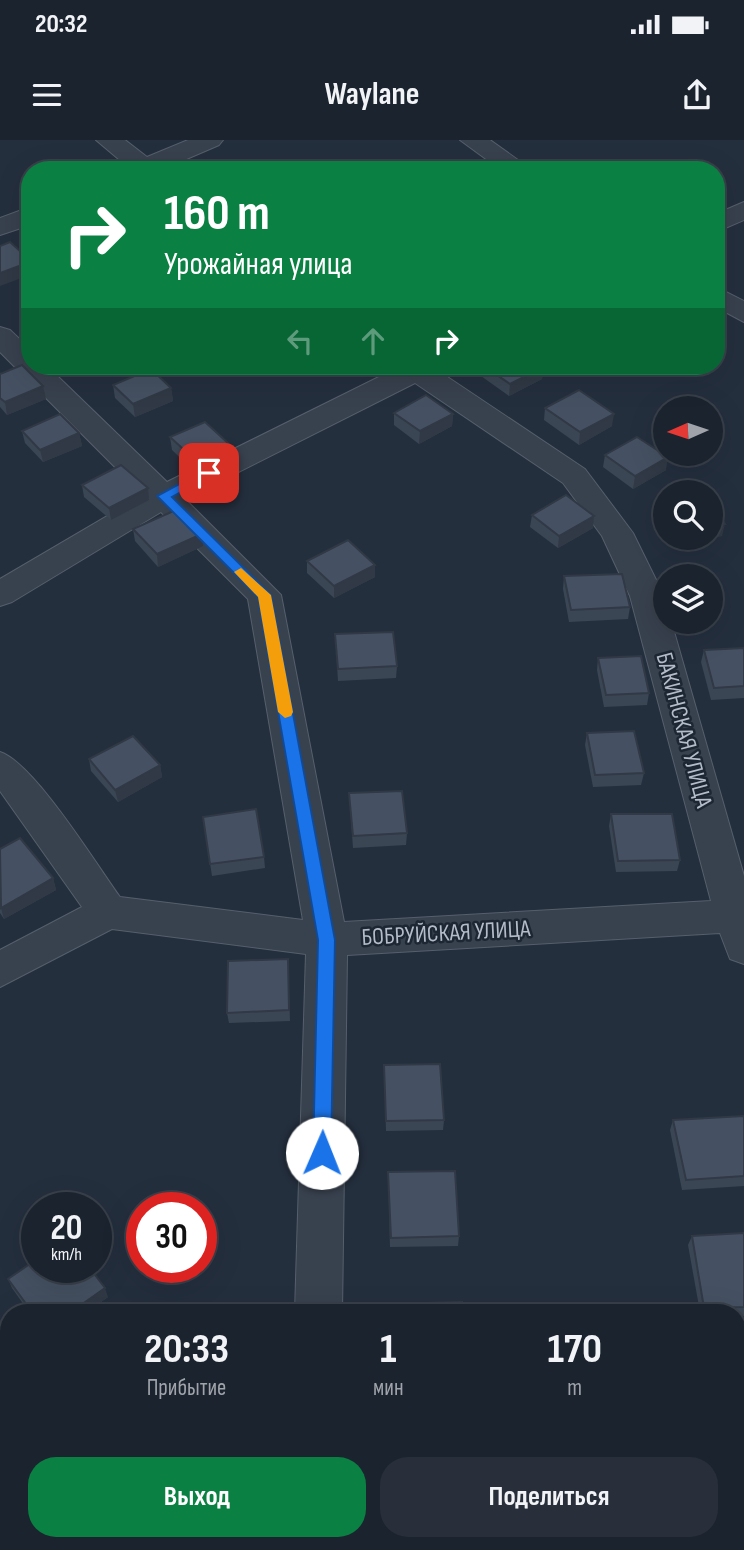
<!DOCTYPE html>
<html lang="ru">
<head>
<meta charset="utf-8">
<style>
	:root { --surface:#1b232e; --page:#282f3a; --text:#f1f3f6; --muted:#a0a4aa; --line:#39404a; --accent:#0b8043 }
	body { margin:0; font-family:"Sofia Sans Condensed",sans-serif; background:var(--page); color:var(--text); height:100vh; display:flex; flex-direction:column; font-size:26px; white-space:nowrap }
	* { box-sizing:border-box; margin:0 }
	p { font-size:23px; color:var(--muted) }
	.icon { flex:none; width:38px; height:38px; fill:none; stroke:currentColor; stroke-width:2; stroke-linecap:round; stroke-linejoin:round }
	.map { position:relative; flex:1; overflow:hidden }
	.side { position:absolute; left:0px; top:1164px; width:746px; height:247px; display:flex; flex-direction:column; background:var(--surface); border-radius:28px 28px 0 0; box-shadow:0 7px 28px #0002,0 0 0 2px var(--line) }
	.side>* { flex:none }
	.banner { position:absolute; left:21px; top:21px; width:704px; height:214px; border-radius:28px; box-shadow:0 7px 28px #0002,0 0 0 2px var(--line); background:#0b8043; color:#fff; overflow:hidden }
	.needle { width:46px; rotate:267deg }
	.controls { position:absolute; left:653px; top:256px; display:grid; gap:14px }
	.controls a { display:grid; place-items:center; width:70px; height:70px; border-radius:50%; background:var(--surface); box-shadow:0 7px 28px #0002,0 0 0 2px var(--line); font-size:35px }
	.speed { position:absolute; left:21px; top:1052px; display:flex; gap:14px; font-size:35px; font-weight:700; text-align:center }
	.speed>* { display:grid; place-content:center; width:91px; height:91px; border-radius:50%; background:var(--surface); box-shadow:0 7px 28px #0002,0 0 0 2px var(--line); line-height:1 }
	.speed small { font-size:18px; font-weight:400 }
	.speed .limit { border:10px solid #d22; background:#fff; color:#111 }
	.pin { position:absolute; display:grid; place-items:center; width:60px; height:60px; color:#fff; margin:-30px; border-radius:14px; box-shadow:0 4px 10px #0006 }
	.me { position:absolute; width:77px; margin:-38px; rotate:1deg; stroke-linejoin:round; filter:drop-shadow(0 0 5px #0008) }
	.turn { display:flex; align-items:center; gap:24px; height:147px; padding:0 28px; font-size:32px }
	.turn .icon { width:91px; height:91px; stroke-width:2.5 }
	.turn b { display:block; font-size:49px; line-height:60px }
	.lanes { display:flex; align-items:center; height:66px; padding:0 28px; background:#0003; justify-content:center; gap:35px; direction:ltr }
	.lanes .off { opacity:.35 }
	.eta { display:flex; justify-content:space-evenly; align-items:center; height:119px; text-align:center }
	.eta b { font-size:42px; font-weight:700; line-height:49px }
	.button { display:flex; gap:14px; margin-top:auto; padding:14px 28px }
	.button a { flex:1; height:80px; border-radius:28px; background:var(--accent); color:#fff; font-size:28px; font-weight:700; line-height:80px; text-align:center }
	.button a+a { background:var(--page); color:var(--text) }
	.status { display:flex; justify-content:space-between; align-items:center; height:49px; padding:0 35px; background:var(--surface); direction:ltr }
	.status svg { height:19px; fill:currentColor }
	header { display:flex; justify-content:space-between; align-items:center; height:91px; padding:0 28px; background:var(--surface); font-size:32px; font-weight:700 }
	.map>svg:first-child { display:block }
</style>
</head>
<body>
<div class="status"><b>20:32</b><svg viewBox="0 0 49 12"><path d="M0 12V9h3v3zM5 12V6h3v6zM10 12V3h3v9zM15 12V0h3v12zM26 1h20v11H26zM47 4h2v5h-2z"/></svg></div>
<header><svg class="icon" aria-label="menu" viewBox="0 0 24 24"><path d="M4 6h16M4 12h16M4 18h16"/></svg>Waylane<svg class="icon" aria-label="share" viewBox="0 0 24 24"><path d="M12 15V3M7 8l5-5 5 5M5 13v7h14v-7"/></svg></header>
<div class="map">
<svg width="744" height="1410" viewBox="0 0 744 1410">
	<rect width="100%" height="100%" fill="#242f3e"/>
	<g fill="none" stroke-linecap="round" stroke-linejoin="round">
		<g stroke="#565f6c" stroke-width="2">
			<g id="minor">
				<polygon points="96,0 125,0 147,17 188,0 223,0 219,5 161,30 126,30 128,27"/>
				<polygon points="460,0 490,0 532,30 501,30"/>
				<polygon points="744,62 744,80 716,92 716,74"/>
				<polygon points="30,67 30,85 0,95 0,78"/>
				<polygon points="716,147 744,161 744,182 716,167"/>
				<path d="M 0,187 L 10,190 L 30,209 L 30,226 L 47,226 L 167,342 L 397,228 L 395,226 L 440,226 L 437,230 L 585,329 L 633,393 L 664,456 L 665,481 L 671,481 L 744,736 L 744,824 L 730,819 L 720,793 L 347,815 L 342,1172 L 295,1172 L 306,814 L 112,789 L 0,847 L 0,810 L 82,767 L 0,651 L 0,612 C 34,623 96,724 120,757 L 303,780 L 248,459 L 161,372 L 12,462 L 0,466 L 0,439 L 143,355 L 0,212 ZM 415,243 L 563,343 L 602,396 L 630,456 L 711,761 L 344,782 L 281,455 L 185,359 Z"/>
				<polygon points="272,1402 331,1402 328,1410 269,1410"/>
			</g>
		</g>
		<use href="#minor" fill="#38414e" fill-rule="evenodd"/>
	</g>
	<g fill="#3b4654">
		<polygon points="482,226 542,226 544,227 542,239 509,256 481,236"/>
		<polygon points="0,234 46,259 7,275 0,267"/>
		<polygon points="113,245 171,248 173,261 135,277 115,258"/>
		<polygon points="545,268 612,286 579,305 544,280"/>
		<polygon points="394,273 453,274 452,286 419,304 394,285"/>
		<polygon points="22,291 79,293 82,306 43,322 25,303"/>
		<polygon points="170,297 230,316 195,332 172,310"/>
		<polygon points="605,315 666,330 633,349 603,327"/>
		<polygon points="82,345 149,360 111,380 84,357"/>
		<polygon points="665,360 665,393 653,374 655,361"/>
		<polygon points="532,375 594,376 593,388 558,408 530,387"/>
		<polygon points="133,389 202,394 203,406 158,427 135,401"/>
		<polygon points="722,396 673,406 668,397 710,397"/>
		<polygon points="307,421 375,437 334,458 307,433"/>
		<polygon points="564,436 630,467 628,479 569,482 563,449"/>
		<polygon points="335,494 397,526 396,538 338,541"/>
		<polygon points="744,508 744,558 711,560 701,522 704,510"/>
		<polygon points="598,518 649,553 647,565 604,567 597,530"/>
		<polygon points="587,593 644,633 641,645 593,647 585,605"/>
		<polygon points="89,619 160,625 162,637 118,662 91,631"/>
		<polygon points="349,653 407,693 406,705 353,708"/>
		<polygon points="611,674 680,720 677,731 616,732 609,686"/>
		<polygon points="203,677 264,717 265,728 212,736"/>
		<polygon points="0,709 53,738 56,750 4,779 0,773"/>
		<polygon points="288,819 290,881 229,883 227,873"/>
		<polygon points="384,925 444,980 443,990 386,991"/>
		<polygon points="744,976 744,1046 682,1050 670,990 673,980"/>
		<polygon points="388,1032 459,1096 458,1106 390,1107"/>
		<polygon points="744,1093 744,1176 737,1176 737,1172 700,1172 688,1105 692,1096"/>
		<polygon points="8,1139 108,1157 87,1172 29,1172 12,1148"/>
		<polygon points="744,1221 744,1296 737,1297 737,1222"/>
		<polygon points="187,1402 277,1402 268,1410 193,1410"/>
	</g>
	<g fill="#303945">
		<polygon points="30,122 30,135 0,146 0,133"/>
		<polygon points="544,227 542,239 509,256 510,244"/>
		<polygon points="43,246 46,259 7,275 5,262"/>
		<polygon points="171,248 173,261 135,277 133,264"/>
		<polygon points="453,274 452,286 419,304 420,291"/>
		<polygon points="614,274 612,286 579,305 580,292"/>
		<polygon points="79,293 82,306 43,322 40,310"/>
		<polygon points="229,304 230,316 195,332 194,319"/>
		<polygon points="668,317 666,330 633,349 635,336"/>
		<polygon points="148,348 149,360 111,380 109,368"/>
		<polygon points="594,376 593,388 558,408 559,396"/>
		<polygon points="725,384 722,396 673,406 675,397 710,397 710,387"/>
		<polygon points="202,394 203,406 158,427 157,414"/>
		<polygon points="375,425 375,437 334,458 334,446"/>
		<polygon points="160,625 162,637 118,662 115,650"/>
		<polygon points="53,738 56,750 4,779 1,768"/>
		<polygon points="105,1148 108,1157 87,1172 71,1172"/>
		<polygon points="268,1402 277,1402 268,1410 259,1410"/>
	</g>
	<g fill="#455162" stroke="#303945" stroke-width="2">
		<polygon points="10,102 30,120 30,122 0,133 0,106"/>
		<polygon points="22,225 43,246 5,262 0,258 0,234"/>
		<polygon points="484,226 542,226 544,227 510,244"/>
		<polygon points="151,229 171,248 133,264 113,245"/>
		<polygon points="579,250 614,274 580,292 545,268"/>
		<polygon points="426,255 453,274 420,291 394,273"/>
		<polygon points="60,274 79,293 40,310 22,291"/>
		<polygon points="205,282 229,304 194,319 170,297"/>
		<polygon points="637,297 668,317 635,336 605,315"/>
		<polygon points="121,325 148,348 109,368 82,345"/>
		<polygon points="566,355 594,376 559,396 532,375"/>
		<polygon points="665,360 665,377 655,361"/>
		<polygon points="710,362 725,384 710,387"/>
		<polygon points="178,369 202,394 157,414 133,389"/>
		<polygon points="348,400 375,425 334,446 307,421"/>
		<polygon points="622,434 630,467 571,470 564,436"/>
		<polygon points="393,492 397,526 338,529 335,494"/>
		<polygon points="744,508 744,546 714,548 704,510"/>
		<polygon points="641,516 649,553 606,555 598,518"/>
		<polygon points="634,591 644,633 595,635 587,593"/>
		<polygon points="133,596 160,625 115,650 89,619"/>
		<polygon points="402,651 407,693 353,696 349,653"/>
		<polygon points="256,669 264,717 210,724 203,677"/>
		<polygon points="611,674 672,674 680,720 618,721"/>
		<polygon points="20,698 53,738 1,768 0,709"/>
		<polygon points="288,819 289,870 227,873 228,821"/>
		<polygon points="440,924 444,980 386,981 384,925"/>
		<polygon points="744,976 744,1036 686,1040 673,980"/>
		<polygon points="455,1031 459,1096 391,1098 388,1032"/>
		<polygon points="744,1093 744,1167 704,1168 692,1096"/>
		<polygon points="37,1119 37,1127 89,1127 105,1148 71,1172 32,1172 8,1139"/>
		<polygon points="462,1162 462,1172 387,1172 387,1164"/>
		<polygon points="744,1221 744,1289 737,1289 737,1222"/>
		<polygon points="190,1402 268,1402 259,1410 196,1410"/>
		<polygon points="401,1402 457,1402 464,1410 392,1410"/>
	</g>
	<polygon fill="#1a73e8" stroke="#114b97" stroke-width="2" points="205,330 216,333 172,357 271,455 335,800 331,1013 328,1019 322,1021 316,1019 313,1013 318,800 258,457 157,356"/>
	<polygon fill="#f59e0b" points="241,428 271,455 293,572 291,576 285,578 278,572 258,457 234,432"/>
	<g text-anchor="middle" dominant-baseline="central" stroke-width="5" stroke-linejoin="round" paint-order="stroke">
		<g font-size="24" fill="#b4bcc9" stroke="#1d2633">
			<text transform="translate(684 590) rotate(75)">БАКИНСКАЯ УЛИЦА</text>
			<text transform="translate(446 793) rotate(-3)">БОБРУЙСКАЯ УЛИЦА</text>
		</g>
	</g>
</svg>
<div class="controls">
<a><svg class="needle" viewBox="-14 -14 28 28"><path d="M0-13l5 13h-10z" fill="#e53935"/><path d="M0 13l5-13h-10z" fill="#a0a4aa"/></svg></a>
<a><svg class="icon" aria-label="search" viewBox="0 0 24 24"><circle cx="10" cy="10" r="6"/><path d="M15 15l6 6"/></svg></a>
<a><svg class="icon" aria-label="layers" viewBox="0 0 24 24"><path d="M12 4l9 5-9 5-9-5zM3 14l9 5 9-5"/></svg></a>
</div>
<div class="speed"><div>20<small>km/h</small></div><div class="limit">30</div></div>
<div class="pin" style="left:209px;top:333px;background:#d93025"><svg class="icon" aria-label="arrive" viewBox="0 0 24 24"><path d="M6 21V4h12l-3 4 3 4H6"/></svg></div>
<svg class="me" style="left:322px;top:1013px" viewBox="-20 -20 40 40"><circle r="19" fill="#fff"/><path d="M0-13L10 11 0 6-10 11z" fill="#1a73e8"/></svg>
<div class="banner">
<div class="turn"><svg class="icon" aria-label="right" viewBox="0 0 24 24"><path d="M7 20v-9h11M14 6l5 5-5 5"/></svg><div><b>160 m</b>Урожайная улица</div></div>
<div class="lanes"><svg class="icon off" aria-label="left" viewBox="0 0 24 24"><path d="M17 20v-9H6M10 6l-5 5 5 5"/></svg><svg class="icon off" aria-label="ahead" viewBox="0 0 24 24"><path d="M12 20V5M6 11l6-6 6 6"/></svg><svg class="icon" aria-label="right" viewBox="0 0 24 24"><path d="M7 20v-9h11M14 6l5 5-5 5"/></svg></div>
</div>
<section class="side">
<div class="eta">
<div><b>20:33</b><p>Прибытие</p></div>
<div><b>1</b><p>мин</p></div>
<div><b>170</b><p>m</p></div>
</div>
<div class="button"><a>Выход</a><a>Поделиться</a></div>
</section>
</div>
</body>
</html>
